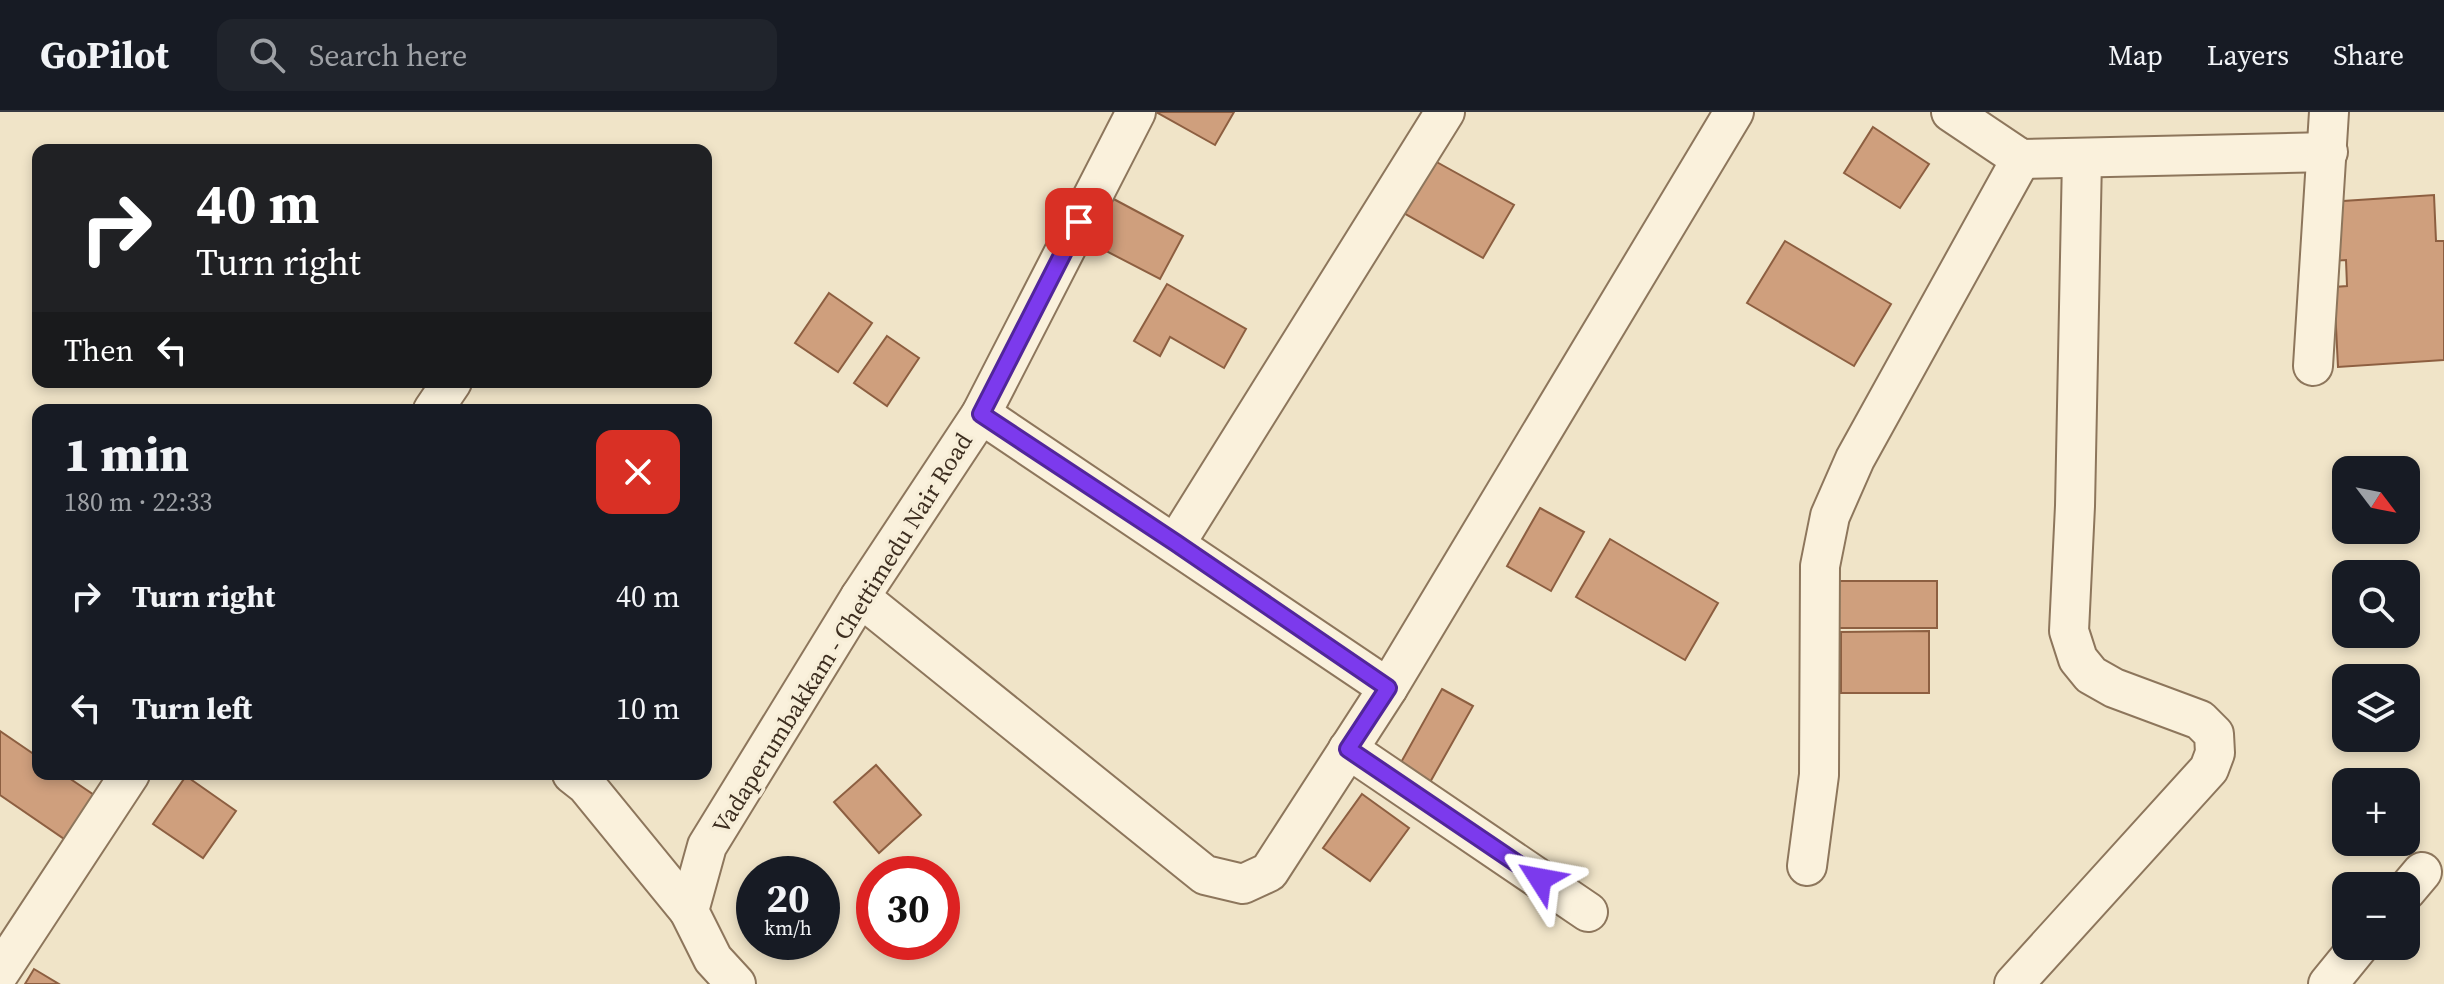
<!DOCTYPE html>
<html lang="en">
<head>
<meta charset="utf-8">
<style>
	:root { --surface:#171b24; --page:#20242c; --text:#f1f3f6; --muted:#9ea1a6; --line:#363941 }
	body { margin:0; font-family:"Source Serif 4",serif; background:var(--page); color:var(--text); height:100vh; display:flex; flex-direction:column; font-size:30px; white-space:nowrap }
	* { box-sizing:border-box; margin:0 }
	p { font-size:26px; color:var(--muted) }
	.icon { flex:none; width:44px; height:44px; fill:none; stroke:currentColor; stroke-width:2; stroke-linecap:round; stroke-linejoin:round }
	.map { position:relative; flex:1; overflow:hidden }
	.details { position:absolute; left:32px; top:292px; width:680px; height:376px; display:flex; flex-direction:column; background:var(--surface); border-radius:16px; box-shadow:0 4px 12px #0003 }
	.details>* { flex:none }
	.guide { position:absolute; left:32px; top:32px; width:680px; height:244px; border-radius:16px; box-shadow:0 4px 12px #0003; background:#202124; color:#fff; overflow:hidden }
	.needle { width:52px; rotate:122deg }
	.controls { position:absolute; left:2332px; top:344px; display:grid; gap:16px }
	.controls a { display:grid; place-items:center; width:88px; height:88px; border-radius:16px; background:var(--surface); box-shadow:0 4px 12px #0003; font-size:40px }
	.speed { position:absolute; left:736px; top:744px; display:flex; gap:16px; font-size:40px; font-weight:700; text-align:center }
	.speed>* { display:grid; place-content:center; width:104px; height:104px; border-radius:50%; background:var(--surface); box-shadow:0 4px 12px #0003; line-height:1 }
	.speed small { font-size:20px; font-weight:400 }
	.speed .limit { border:12px solid #d22; background:#fff; color:#111 }
	.pin { position:absolute; display:grid; place-items:center; width:68px; height:68px; color:#fff; margin:-34px; border-radius:16px; box-shadow:0 4px 12px #0006 }
	.me { position:absolute; width:88px; margin:-44px; rotate:304deg; stroke-linejoin:round; filter:drop-shadow(0 0 6px #0008) }
	.turn { display:flex; align-items:center; gap:28px; height:168px; padding:0 32px; font-size:36px }
	.turn .icon { width:104px; height:104px; stroke-width:2.5 }
	.turn b { display:block; font-size:56px; line-height:68px }
	.then { display:flex; align-items:center; height:76px; padding:0 32px; background:#0003; gap:16px; font-size:30px }
	.round { display:grid; place-items:center; flex:none; width:84px; height:84px; border-radius:16px; background:var(--page) }
	.head { display:flex; align-items:center; justify-content:space-between; height:136px; padding:0 32px }
	h1 { font-size:48px; font-weight:800; line-height:60px }
	ul { padding:0; list-style:none }
	li { display:flex; align-items:center; gap:24px; height:112px; padding:0 32px }
	li div { flex:1 }
	li b { display:block; font-size:30px }
	li em { font-style:normal }
	header { display:flex; align-items:center; gap:48px; box-sizing:border-box; height:112px; padding:0 40px; background:var(--surface); border-bottom:2px solid var(--line) }
	header strong { font-size:38px }
	nav { display:flex; gap:44px; margin-inline-start:auto; font-size:28px }
	.search { width:560px; height:72px; background:var(--page); display:flex; align-items:center; gap:20px; box-sizing:border-box; padding:0 28px; border-radius:16px; color:var(--muted); font-size:30px }
	.map>svg:first-child { display:block }
</style>
</head>
<body>
<header>
<strong>GoPilot</strong>
<div class="search"><svg class="icon" aria-label="search" viewBox="0 0 24 24"><circle cx="10" cy="10" r="6"/><path d="M15 15l6 6"/></svg>Search here</div>
<nav><a>Map</a><a>Layers</a><a>Share</a></nav>
</header>
<div class="map">
<svg width="2444" height="872" viewBox="0 0 2444 872">
	<rect width="100%" height="100%" fill="#f0e4c8"/>
	<g fill="#cf9f7d" stroke="#8d5f41" stroke-width="2">
		<polygon points="1156,0 1234,0 1215,33"/>
		<polygon points="1873,15 1929,52 1900,96 1844,61"/>
		<polygon points="1424,43 1514,93 1483,146 1395,96"/>
		<polygon points="2434,83 2436,129 2444,129 2444,248 2338,255 2334,175 2347,174 2346,148 2332,149 2328,90"/>
		<polygon points="1108,84 1183,124 1160,167 1085,128"/>
		<polygon points="1785,129 1891,192 1854,254 1747,191"/>
		<polygon points="1167,172 1246,217 1224,256 1170,225 1160,244 1134,229"/>
		<polygon points="829,181 872,211 838,260 795,231"/>
		<polygon points="887,224 919,246 887,294 854,271"/>
		<polygon points="1540,396 1584,420 1551,479 1507,454"/>
		<polygon points="1610,427 1718,491 1685,548 1576,485"/>
		<rect x="1834" y="469" width="103" height="47"/>
		<polygon points="1929,519 1929,581 1841,581 1841,520"/>
		<polygon points="1442,577 1473,594 1429,672 1399,654"/>
		<polygon points="0,619 38,645 38,662 63,662 103,689 73,733 0,683"/>
		<polygon points="876,653 921,703 879,741 834,690"/>
		<polygon points="186,664 236,699 203,746 153,712"/>
		<polygon points="1362,682 1409,716 1370,769 1323,736"/>
		<polygon points="34,857 59,872 25,872"/>
	</g>
	<g fill="none" stroke-linecap="round" stroke-linejoin="round">
		<g stroke="#8d765c" stroke-width="42">
			<g id="minor">
				<polyline points="1951,0 2021,47 2328,40"/>
				<polyline points="2313,254 2329,0"/>
				<polyline points="433,298 452,270"/>
				<polyline points="981,302 1388,576"/>
				<polyline points="1176,431 1445,0"/>
				<polyline points="860,485 1205,763 1243,772 1269,760 1388,576 1734,0"/>
				<polyline points="1348,637 1588,800"/>
				<polyline points="572,662 586,673 689,799"/>
				<polyline points="1807,754 1819,663 1820,454 1830,404 1855,347 2021,47"/>
				<polyline points="2406,779 2422,760"/>
				<polyline points="0,860 130,662"/>
				<polyline points="736,872 713,847 689,799 707,734 860,485 981,302 1136,0"/>
				<polyline points="2014,872 2209,657 2215,641 2214,622 2200,608 2114,576 2091,563 2078,547 2069,519 2075,394 2082,46"/>
				<polyline points="2328,872 2359,834"/>
			</g>
		</g>
		<use href="#minor" stroke="#faf1dc" stroke-width="38"/>
	</g>
	<g fill="none" stroke-linecap="round" stroke-linejoin="round">
		<g stroke="#51269a" stroke-width="20">
			<polyline id="route" points="1079,110 981,302 1176,431 1388,576 1348,637 1540,767"/>
		</g>
		<use href="#route" stroke="#7c3aed" stroke-width="14"/>
	</g>
	<g text-anchor="middle" dominant-baseline="central" stroke-width="7" stroke-linejoin="round" paint-order="stroke">
		<g font-size="24" fill="#3d2e20" stroke="#f7eed8">
			<text transform="translate(842 521) rotate(-58)">Vadaperumbakkam - Chettimedu Nair Road</text>
		</g>
	</g>
</svg>
<div class="controls">
<a><svg class="needle" viewBox="-14 -14 28 28"><path d="M0-13l5 13h-10z" fill="#e53935"/><path d="M0 13l5-13h-10z" fill="#9ea1a6"/></svg></a>
<a><svg class="icon" aria-label="search" viewBox="0 0 24 24"><circle cx="10" cy="10" r="6"/><path d="M15 15l6 6"/></svg></a>
<a><svg class="icon" aria-label="layers" viewBox="0 0 24 24"><path d="M12 4l9 5-9 5-9-5zM3 14l9 5 9-5"/></svg></a>
<a>+</a>
<a>−</a>
</div>
<div class="speed"><div>20<small>km/h</small></div><div class="limit">30</div></div>
<div class="pin" style="left:1079px;top:110px;background:#d93025"><svg class="icon" aria-label="arrive" viewBox="0 0 24 24"><path d="M6 21V4h12l-3 4 3 4H6"/></svg></div>
<svg class="me" style="left:1540px;top:767px" viewBox="-20 -20 40 40"><path d="M0-17L14 15 0 8-14 15z" fill="#7c3aed" stroke="#fff" stroke-width="4"/></svg>
<div class="guide">
<div class="turn"><svg class="icon" aria-label="right" viewBox="0 0 24 24"><path d="M7 20v-9h11M14 6l5 5-5 5"/></svg><div><b>40 m</b>Turn right</div></div>
<div class="then">Then<svg class="icon" aria-label="left" viewBox="0 0 24 24"><path d="M17 20v-9H6M10 6l-5 5 5 5"/></svg></div>
</div>
<section class="details">
<div class="head"><div><h1>1 min</h1><p>180 m · 22:33</p></div><a class="round" style="background:#d93025;color:#fff"><svg class="icon" aria-label="close" viewBox="0 0 24 24"><path d="M6 6l12 12M18 6L6 18"/></svg></a></div>
<ul>
<li><svg class="icon" aria-label="right" viewBox="0 0 24 24"><path d="M7 20v-9h11M14 6l5 5-5 5"/></svg><div><b>Turn right</b></div><em>40 m</em></li>
<li><svg class="icon" aria-label="left" viewBox="0 0 24 24"><path d="M17 20v-9H6M10 6l-5 5 5 5"/></svg><div><b>Turn left</b></div><em>10 m</em></li>
</ul>
</section>
</div>
</body>
</html>
